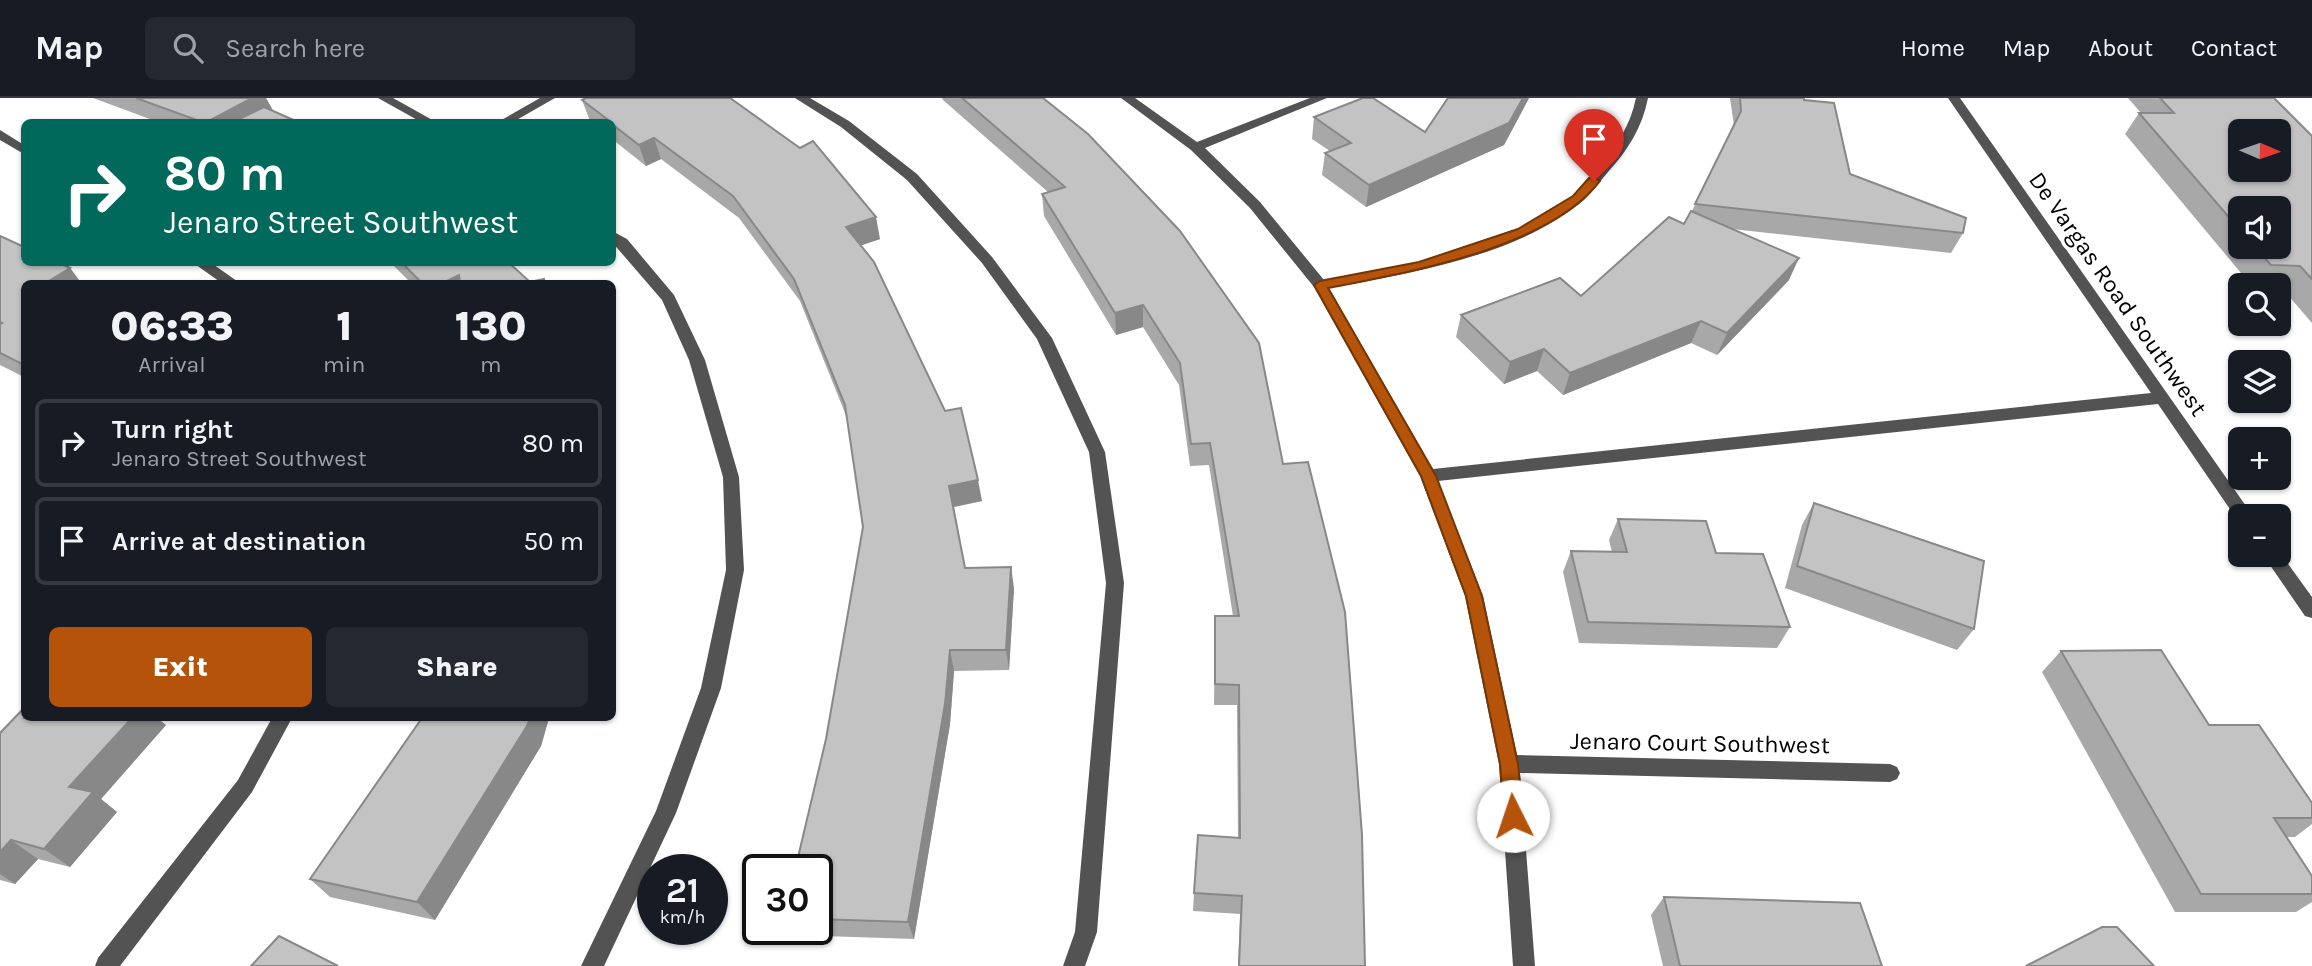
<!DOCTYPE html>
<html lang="en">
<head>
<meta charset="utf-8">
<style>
	:root { --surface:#171b24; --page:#242831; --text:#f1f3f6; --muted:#9ea1a6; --line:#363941; --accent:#b45309 }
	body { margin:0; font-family:Karla,sans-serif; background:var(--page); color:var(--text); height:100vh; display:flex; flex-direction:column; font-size:26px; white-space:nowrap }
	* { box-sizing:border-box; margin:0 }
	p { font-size:23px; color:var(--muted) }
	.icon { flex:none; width:38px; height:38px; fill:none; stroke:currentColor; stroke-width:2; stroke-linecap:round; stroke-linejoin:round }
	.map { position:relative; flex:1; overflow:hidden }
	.sheet { position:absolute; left:21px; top:182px; width:595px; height:441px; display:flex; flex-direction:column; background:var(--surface); border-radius:10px; box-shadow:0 2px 5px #0004 }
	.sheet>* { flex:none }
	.banner { position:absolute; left:21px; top:21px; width:595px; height:147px; border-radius:10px; box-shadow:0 2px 5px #0004; background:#00695c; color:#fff; overflow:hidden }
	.needle { width:46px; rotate:92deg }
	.tools { position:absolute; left:2228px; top:21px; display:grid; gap:14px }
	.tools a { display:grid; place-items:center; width:63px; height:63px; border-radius:10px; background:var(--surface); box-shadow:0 2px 5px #0004; font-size:35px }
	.speed { position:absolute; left:637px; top:756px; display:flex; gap:14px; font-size:35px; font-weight:700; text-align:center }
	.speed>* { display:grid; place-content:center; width:91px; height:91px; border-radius:50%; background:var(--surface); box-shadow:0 2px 5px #0004; line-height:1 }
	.speed small { font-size:18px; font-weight:400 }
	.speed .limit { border:4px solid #111; border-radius:10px; background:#fff; color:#111 }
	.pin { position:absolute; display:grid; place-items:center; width:60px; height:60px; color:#fff; margin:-72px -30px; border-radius:50% 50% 50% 0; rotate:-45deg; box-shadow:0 0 7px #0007 }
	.pin .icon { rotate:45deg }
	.me { position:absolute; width:77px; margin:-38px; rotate:356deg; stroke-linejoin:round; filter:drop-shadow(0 0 5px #0008) }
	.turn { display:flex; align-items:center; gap:24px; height:147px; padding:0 28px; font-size:32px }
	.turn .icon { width:91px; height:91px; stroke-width:2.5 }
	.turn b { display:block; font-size:49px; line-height:60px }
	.eta { display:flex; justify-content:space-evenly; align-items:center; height:119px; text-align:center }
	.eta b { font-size:42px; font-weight:800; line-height:49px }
	.action { display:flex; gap:14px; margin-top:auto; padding:14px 28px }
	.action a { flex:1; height:80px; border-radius:10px; background:var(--accent); color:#fff; font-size:28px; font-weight:800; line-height:80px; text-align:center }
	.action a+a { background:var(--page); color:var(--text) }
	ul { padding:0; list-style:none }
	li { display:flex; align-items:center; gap:21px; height:88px; margin:0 14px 10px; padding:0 14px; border:4px solid var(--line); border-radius:10px }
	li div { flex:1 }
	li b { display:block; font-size:26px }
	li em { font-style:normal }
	header { display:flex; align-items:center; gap:42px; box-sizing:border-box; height:98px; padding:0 35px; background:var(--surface); border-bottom:2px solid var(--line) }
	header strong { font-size:33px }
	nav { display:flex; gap:38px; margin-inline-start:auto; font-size:24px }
	.search { width:490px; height:63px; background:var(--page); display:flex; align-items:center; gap:18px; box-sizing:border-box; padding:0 24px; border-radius:10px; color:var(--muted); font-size:26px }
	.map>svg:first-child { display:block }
</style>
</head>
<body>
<header>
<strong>Map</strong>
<div class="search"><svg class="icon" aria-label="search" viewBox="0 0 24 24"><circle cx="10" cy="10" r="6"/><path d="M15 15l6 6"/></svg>Search here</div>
<nav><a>Home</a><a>Map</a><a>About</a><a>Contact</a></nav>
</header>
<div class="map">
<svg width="2312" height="868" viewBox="0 0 2312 868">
	<rect width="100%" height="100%" fill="#fff"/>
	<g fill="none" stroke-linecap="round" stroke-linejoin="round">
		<g fill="#535353" fill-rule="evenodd">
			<polygon points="378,0 393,0 436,24 421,24"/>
			<polygon points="540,0 555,0 513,24 498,24"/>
			<polygon points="795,0 810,0 849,23 917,76 992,159 1052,240 1105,354 1124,485 1097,834 1085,868 1063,868 1075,834 1106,485 1089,354 1037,241 982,165 907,82 841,29"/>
			<path d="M 1121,0 L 1135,0 L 1197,44 L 1310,0 L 1327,0 L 1205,50 L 1260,104 L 1324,182 C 1408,167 1505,153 1574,97 C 1583,89 1590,78 1598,69 C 1617,48 1630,28 1636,0 L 1648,0 C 1642,30 1628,52 1608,74 C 1600,83 1593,94 1584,102 C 1518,158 1411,175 1329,190 L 1433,371 L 2151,295 L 1948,0 L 1960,0 L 2253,418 L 2240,418 L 2240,423 L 2238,423 L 2158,306 L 1438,383 L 1483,498 L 1517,657 L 1890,666 L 1897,669 L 1900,675 L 1897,681 L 1890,684 L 1520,675 L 1535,868 L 1513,868 L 1499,666 L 1465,498 L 1420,378 L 1314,189 L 1250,110 L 1191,52 Z"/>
			<polygon points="0,32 24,47 24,56 0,42"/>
			<polygon points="612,133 627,141 674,197 705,262 739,379 744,472 721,590 676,715 604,868 581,868 656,713 701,590 726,472 723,379 689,262 662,202 612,144"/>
			<polygon points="192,164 210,164 241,186 223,186"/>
			<polygon points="2278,452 2312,499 2312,520 2305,518 2263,457 2278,457"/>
			<polygon points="272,620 292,620 252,694 120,868 95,868 98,860 238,682"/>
		</g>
	</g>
	<g fill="#a8a8a8" fill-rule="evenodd">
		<polygon points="93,0 266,0 273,13 298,24 158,24"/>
		<polygon points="942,0 1043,0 1180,133 1365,868 1238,868 1240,816 1193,813 1194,795 1238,740 1237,607 1214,607 1215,518 1233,518 1209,367 1190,368 1179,287 1143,229 1116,237 1044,118 1042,96 1048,94 943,2"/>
		<polygon points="1448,0 1529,0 1504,47 1366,109 1322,77 1325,55 1330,53 1312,41 1314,19 1425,34"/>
		<polygon points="1730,0 1804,0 1850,76 1963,135 1951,155 1732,131 1789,182 1717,257 1691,245 1563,297 1537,273 1504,286 1456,239 1461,217 1581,198 1684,126 1692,113 1734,28"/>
		<path d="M 2128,0 L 2274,0 L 2312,38 L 2312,225 L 2282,190 L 2278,189 L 2278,187 L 2251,187 L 2125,36 L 2139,15 L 2141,15 ZM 2240,110 L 2278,149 L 2240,149 Z"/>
		<polygon points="582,2 880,141 861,147 982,403 954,409 965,470 1014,490 1009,572 954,573 950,626 914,841 793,837 790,831 817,831 817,772 826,641 863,429 847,320 800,203 739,120 661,61 646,68 612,41 612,24 593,24 590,23"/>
		<polygon points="0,138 70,170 82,186 24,186 24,279 0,267"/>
		<polygon points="390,164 508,164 530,184 546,186 412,186"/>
		<polygon points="1814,405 1974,531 1957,552 1785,490 1802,427"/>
		<polygon points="1618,421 1716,455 1790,529 1777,550 1579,545 1563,474 1571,453 1612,454 1609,442"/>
		<polygon points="2061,553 2209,627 2312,720 2312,726 2295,739 2286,739 2312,778 2312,804 2296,814 2175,814 2042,574"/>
		<polygon points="422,620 549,620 541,648 435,822 330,799 310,781"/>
		<polygon points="166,627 101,701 117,714 70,769 38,761 15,786 0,782 0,635"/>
		<polygon points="1664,799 1882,868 1663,868 1651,817"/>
	</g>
	<g fill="#888">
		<polygon points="252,0 266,0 275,16 259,24 207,24"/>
		<polygon points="1523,0 1529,0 1504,47 1366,109 1369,87"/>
		<polygon points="654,40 661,61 646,68 639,47"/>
		<polygon points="876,119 880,141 851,151 846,129"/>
		<polygon points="1799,160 1789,182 1717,257 1727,235"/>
		<polygon points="70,170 82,186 44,186"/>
		<polygon points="459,177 463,186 441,186"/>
		<polygon points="1143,207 1143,229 1116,237 1115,215"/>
		<polygon points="1701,223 1691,245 1563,297 1570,275"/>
		<polygon points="1544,251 1537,273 1504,286 1510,264"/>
		<polygon points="978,382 982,403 953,409 949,388"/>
		<polygon points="1011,469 1014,490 1009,572 1006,552"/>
		<polygon points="950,552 954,573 950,626 914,841 908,824"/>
		<polygon points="132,620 157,620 166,627 101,701 117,714 70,769 44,751 69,689"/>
		<polygon points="530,620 549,620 541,648 435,822 417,804"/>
		<polygon points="11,742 38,761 15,786 0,776 0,754"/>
	</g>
	<g fill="#c3c3c3" stroke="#888" stroke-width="2" fill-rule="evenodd">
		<polygon points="136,0 252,0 207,24 202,24"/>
		<polygon points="586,0 730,0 800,50 813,43 876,119 846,129 874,164 945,313 961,310 978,382 949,388 965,470 1011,469 1006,552 950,552 945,606 908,824 817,821 817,772 795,772 826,641 863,429 845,307 794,181 733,98 654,40 639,47 612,26 612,24 611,24 582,2"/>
		<polygon points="962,0 1043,0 1088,36 1180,133 1259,245 1283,366 1308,364 1345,514 1362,737 1365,868 1239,868 1242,798 1194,795 1198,737 1240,740 1239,587 1215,586 1215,518 1239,518 1210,345 1191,346 1180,265 1143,207 1115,215 1042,96 1065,89"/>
		<polygon points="1363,0 1373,0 1425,34 1448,0 1523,0 1509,25 1369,87 1325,55 1351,45 1314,19"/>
		<polygon points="1740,0 1804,0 1804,2 1834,5 1850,76 1966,120 1963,135 1695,106 1741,13"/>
		<path d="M 2160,0 L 2274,0 L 2312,38 L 2312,181 L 2300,168 L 2271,167 L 2255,149 L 2278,149 L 2278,110 L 2240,110 L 2240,132 L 2139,15 L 2174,15 ZM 2240,33 L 2278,33 L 2278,72 L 2240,72 Z"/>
		<polygon points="264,9 298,24 233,24"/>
		<polygon points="1691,113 1799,160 1727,235 1701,223 1570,275 1544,251 1510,264 1461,217 1560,180 1581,198 1669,119 1684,126"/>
		<polygon points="0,138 24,149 24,164 57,164 70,170 44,186 24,186 24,267 0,255 0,226 2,225 0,224"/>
		<polygon points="401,164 508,164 530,184 544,181 545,186 460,186 459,177 441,186 423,186"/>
		<polygon points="1814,405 1984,463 1974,531 1797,468"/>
		<polygon points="1618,421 1706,423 1716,455 1763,456 1790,529 1588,524 1571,453 1627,454"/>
		<polygon points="2161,552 2209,627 2259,627 2312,705 2312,720 2274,720 2312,778 2312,796 2201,796 2061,553"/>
		<polygon points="24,610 24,620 132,620 69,689 93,694 44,751 11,742 0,754 0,635"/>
		<polygon points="422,620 530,620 527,628 417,804 310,781"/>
		<polygon points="1664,799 1860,805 1882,868 1680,868"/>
		<polygon points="2102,829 2117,829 2154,868 2026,868"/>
		<polygon points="279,838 338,868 251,868"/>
	</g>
	<path fill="#b45309" stroke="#753606" stroke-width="2" d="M 1594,79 L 1600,83 C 1547,151 1409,174 1328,190 L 1436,378 L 1482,498 L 1518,666 L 1523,718 L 1520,724 L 1513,726 L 1507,724 L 1504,718 L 1500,666 L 1466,498 L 1421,378 L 1314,187 L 1320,183 L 1419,164 L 1518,131 L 1573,98 L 1589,80 Z"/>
	<g text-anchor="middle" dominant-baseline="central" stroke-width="7" stroke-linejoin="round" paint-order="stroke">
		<g font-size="24" fill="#000" stroke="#fff">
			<text transform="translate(2118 196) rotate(55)">De Vargas Road Southwest</text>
			<text transform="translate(1700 645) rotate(1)">Jenaro Court Southwest</text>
		</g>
	</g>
</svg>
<div class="tools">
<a><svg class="needle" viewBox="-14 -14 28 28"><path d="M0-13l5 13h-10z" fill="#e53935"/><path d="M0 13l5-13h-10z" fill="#9ea1a6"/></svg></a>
<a><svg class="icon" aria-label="sound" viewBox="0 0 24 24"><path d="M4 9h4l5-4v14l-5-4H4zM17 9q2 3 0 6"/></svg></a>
<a><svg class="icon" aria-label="search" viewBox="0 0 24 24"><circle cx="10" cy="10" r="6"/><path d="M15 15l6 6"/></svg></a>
<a><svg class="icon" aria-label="layers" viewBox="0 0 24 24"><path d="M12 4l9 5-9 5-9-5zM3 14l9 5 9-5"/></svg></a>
<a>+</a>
<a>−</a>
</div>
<div class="speed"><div>21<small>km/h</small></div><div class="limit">30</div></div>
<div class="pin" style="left:1594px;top:83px;background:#d93025"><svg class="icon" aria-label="arrive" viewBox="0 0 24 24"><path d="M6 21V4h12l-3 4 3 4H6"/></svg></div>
<svg class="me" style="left:1513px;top:718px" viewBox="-20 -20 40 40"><circle r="19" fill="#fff"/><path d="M0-13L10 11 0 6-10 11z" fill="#b45309"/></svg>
<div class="banner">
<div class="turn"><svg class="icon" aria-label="right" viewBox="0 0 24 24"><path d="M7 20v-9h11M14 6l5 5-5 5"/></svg><div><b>80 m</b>Jenaro Street Southwest</div></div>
</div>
<section class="sheet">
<div class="eta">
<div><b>06:33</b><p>Arrival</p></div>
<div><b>1</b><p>min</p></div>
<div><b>130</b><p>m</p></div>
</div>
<ul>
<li><svg class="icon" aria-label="right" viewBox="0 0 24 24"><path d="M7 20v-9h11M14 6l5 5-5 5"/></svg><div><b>Turn right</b><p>Jenaro Street Southwest</p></div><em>80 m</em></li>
<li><svg class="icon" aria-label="arrive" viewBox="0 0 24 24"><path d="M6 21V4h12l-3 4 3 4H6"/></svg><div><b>Arrive at destination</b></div><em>50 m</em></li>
</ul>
<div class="action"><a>Exit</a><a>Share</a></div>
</section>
</div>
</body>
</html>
